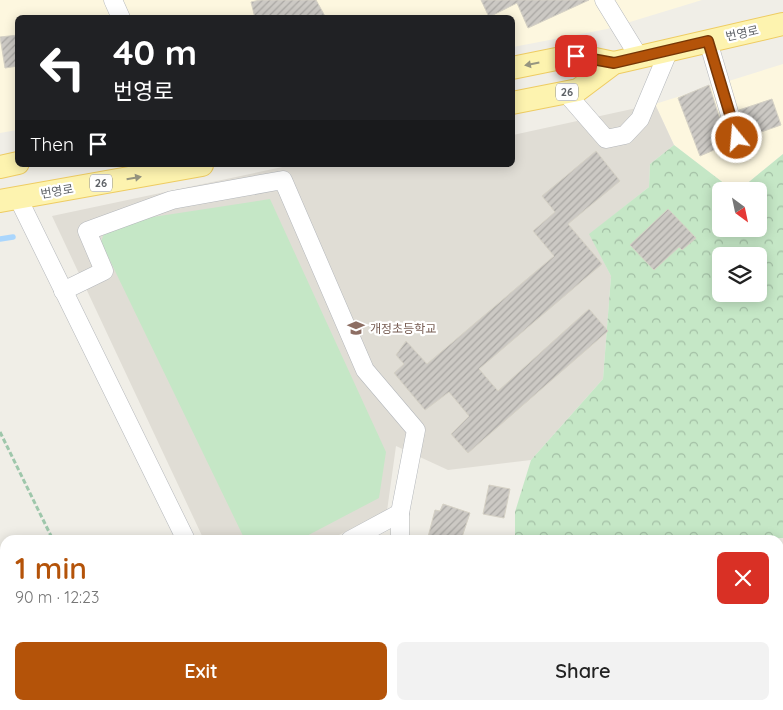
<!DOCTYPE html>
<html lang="en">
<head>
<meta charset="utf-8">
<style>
	:root { --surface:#fff; --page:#f2f2f2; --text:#222; --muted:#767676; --accent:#b45309 }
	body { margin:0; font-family:Quicksand,"Noto Sans KR",sans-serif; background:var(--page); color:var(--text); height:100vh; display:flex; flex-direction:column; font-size:19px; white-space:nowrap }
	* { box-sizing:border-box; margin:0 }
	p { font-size:16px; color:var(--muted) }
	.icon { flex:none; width:28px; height:28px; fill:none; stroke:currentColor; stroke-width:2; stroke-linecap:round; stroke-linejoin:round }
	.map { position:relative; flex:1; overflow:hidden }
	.drawer { position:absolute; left:0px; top:535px; width:784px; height:175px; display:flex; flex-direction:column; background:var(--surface); border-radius:15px 15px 0 0; box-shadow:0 2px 12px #0003 }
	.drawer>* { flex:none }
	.banner { position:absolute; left:15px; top:15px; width:500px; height:152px; border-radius:8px; box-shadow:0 2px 12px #0003; background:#202124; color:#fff; overflow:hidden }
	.needle { width:32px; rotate:147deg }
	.fabs { position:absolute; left:712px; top:182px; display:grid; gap:10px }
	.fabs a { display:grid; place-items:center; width:55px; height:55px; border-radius:8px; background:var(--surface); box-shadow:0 2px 12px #0003; font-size:25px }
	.pin { position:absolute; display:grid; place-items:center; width:42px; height:42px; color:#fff; margin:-21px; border-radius:10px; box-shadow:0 2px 8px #0006 }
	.me { position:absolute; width:55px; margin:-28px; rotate:343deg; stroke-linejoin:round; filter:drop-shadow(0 0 4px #0008) }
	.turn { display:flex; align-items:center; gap:18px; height:105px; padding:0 15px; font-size:22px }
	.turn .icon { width:65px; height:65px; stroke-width:2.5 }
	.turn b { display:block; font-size:35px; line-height:42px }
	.then { display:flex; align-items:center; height:48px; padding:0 15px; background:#0003; gap:10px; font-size:19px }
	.round { display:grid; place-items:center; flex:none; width:52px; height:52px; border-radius:8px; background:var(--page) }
	.overview { display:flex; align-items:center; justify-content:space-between; height:85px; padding:0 15px }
	h1 { font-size:30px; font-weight:600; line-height:38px; color:var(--accent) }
	.button { display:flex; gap:10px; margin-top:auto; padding:10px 15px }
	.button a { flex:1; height:58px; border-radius:8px; background:var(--accent); color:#fff; font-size:20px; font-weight:600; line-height:58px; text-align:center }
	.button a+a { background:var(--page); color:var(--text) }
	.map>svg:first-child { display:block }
</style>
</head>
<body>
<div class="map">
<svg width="783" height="710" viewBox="0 0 783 710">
	<defs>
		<pattern id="forest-crowns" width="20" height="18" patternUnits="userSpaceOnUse" patternTransform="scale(1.25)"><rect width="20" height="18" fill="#c5e7c6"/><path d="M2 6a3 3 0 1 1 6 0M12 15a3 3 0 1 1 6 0" fill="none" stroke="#a3bfa5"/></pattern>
		<pattern id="building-hatch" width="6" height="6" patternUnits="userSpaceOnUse" patternTransform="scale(1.25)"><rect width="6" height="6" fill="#ccc9c4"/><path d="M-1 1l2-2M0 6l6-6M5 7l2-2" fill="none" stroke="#a9a7a3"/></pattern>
	</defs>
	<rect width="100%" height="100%" fill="#f0eee7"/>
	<g fill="#fdf7df">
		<polygon points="0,0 702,0 607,29 513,47 512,18 18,18 17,130 0,133"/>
		<polygon points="783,64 783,154 738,191 734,191 674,145 655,104"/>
	</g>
	<polygon fill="#e0ddd5" points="655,104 674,145 650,164 649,187 590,234 611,276 603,379 531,460 448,470 396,446 387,511 329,540 204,540 52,216 292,165 512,165 513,135"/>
	<path fill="url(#forest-crowns)" fill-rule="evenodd" d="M 674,145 L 734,191 L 721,191 L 721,229 L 759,229 L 759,191 L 738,191 L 783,154 L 783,538 L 515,540 L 515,512 L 531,460 L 603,379 L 611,276 L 589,234 L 649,187 L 650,164 ZM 721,256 L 759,256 L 759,294 L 721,294 Z"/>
	<polygon fill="#c5e7c6" points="270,199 386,452 379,498 299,540 245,540 101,242 107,224"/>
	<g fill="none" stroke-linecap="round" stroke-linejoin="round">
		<polyline stroke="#aad6fd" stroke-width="5.5" points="0,239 13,237"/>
	</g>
	<g fill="url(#building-hatch)" stroke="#d5d1c5">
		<polygon points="260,0 316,0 326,18 255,18 251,2"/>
		<polygon points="481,0 589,0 528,28 517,3 489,17"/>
		<polygon points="18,35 18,66 5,68 0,37"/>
		<polygon points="709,85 728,144 700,156 678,98"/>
		<polygon points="772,99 781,125 747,137 739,110"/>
		<polygon points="596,151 620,181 568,224 602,264 479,369 498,391 589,309 608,331 468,453 451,434 469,416 449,392 425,410 394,373 404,364 396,355 406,341 427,364 554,256 533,231 555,212 542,196"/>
		<polygon points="668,209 696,238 682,250 679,247 654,270 630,245"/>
		<polygon points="489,485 510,489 504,518 483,514"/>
		<polygon points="443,504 470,513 461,540 440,540 428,537 435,510 440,511"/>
	</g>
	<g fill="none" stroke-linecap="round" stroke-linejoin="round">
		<g stroke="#b4b7bb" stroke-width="19">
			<g id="minor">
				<polyline points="113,0 121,18"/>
				<polyline points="604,0 639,57"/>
				<polyline points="708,41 737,139"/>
				<polyline points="566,93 606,139 625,135 640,119 669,50"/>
				<polyline points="18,198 186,540"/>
				<polyline points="63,291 104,271 87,231 172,200 283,180 365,370 416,430 400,513 400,540"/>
				<polyline points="350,540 400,513"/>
				<polyline points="779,664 783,662"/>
				<polyline points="269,705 271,710"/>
				<polyline points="297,705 308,710"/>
				<polyline points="385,710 386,705"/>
				<polyline points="687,710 697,705"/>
			</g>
		</g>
		<g stroke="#eecc62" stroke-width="24">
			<g id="major">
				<polyline points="512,68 576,55 614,63"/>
				<polyline points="512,103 578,90 614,63 783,24"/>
				<polyline points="0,167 18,163"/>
				<polyline points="0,201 202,165"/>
			</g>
		</g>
		<g stroke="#9ec7ab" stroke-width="3" stroke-dasharray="5 2.5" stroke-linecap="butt">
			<polyline points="0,432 53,540"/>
			<polyline points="137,705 139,710"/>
		</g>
		<use href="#minor" stroke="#fff" stroke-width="18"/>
		<use href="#major" stroke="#fdf3af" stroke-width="22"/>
	</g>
	<defs><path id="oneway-solid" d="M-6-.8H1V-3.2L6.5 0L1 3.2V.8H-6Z" transform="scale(1.25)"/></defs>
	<g fill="#969580">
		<use href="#oneway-solid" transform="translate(532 64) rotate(169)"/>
		<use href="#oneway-solid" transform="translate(134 178) rotate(-10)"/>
	</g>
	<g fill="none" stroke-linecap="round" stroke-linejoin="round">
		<g stroke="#753606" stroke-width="12">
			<polyline id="route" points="576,56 614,63 708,41 737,138"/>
		</g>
		<use href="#route" stroke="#b45309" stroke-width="9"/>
	</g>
	<defs>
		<g id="school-bare" transform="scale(1.35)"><path d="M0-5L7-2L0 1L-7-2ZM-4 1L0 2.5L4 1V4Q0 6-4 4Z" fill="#8d6e63" stroke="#fff" stroke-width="2.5" paint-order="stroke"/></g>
	</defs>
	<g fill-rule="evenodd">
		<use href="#school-bare" x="356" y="328"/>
	</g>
	<g text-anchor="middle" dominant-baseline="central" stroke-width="4.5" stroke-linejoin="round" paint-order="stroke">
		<g fill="#fff" stroke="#8e9195" stroke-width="1">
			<rect x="556" y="83.5" width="22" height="17" rx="4"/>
			<rect x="90" y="174.5" width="22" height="17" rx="4"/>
		</g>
		<g font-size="11" font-weight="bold" fill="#5e6267">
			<text x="567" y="92">26</text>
			<text x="101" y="183">26</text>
		</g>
		<g font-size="12" fill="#5e6267" stroke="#fff">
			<text transform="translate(742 33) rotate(-13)">번영로</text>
			<text transform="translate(57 191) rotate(-10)">번영로</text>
		</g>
		<g font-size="12" fill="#785e54" stroke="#fff" text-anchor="start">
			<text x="370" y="328">개정초등학교</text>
		</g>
	</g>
</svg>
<div class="fabs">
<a><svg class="needle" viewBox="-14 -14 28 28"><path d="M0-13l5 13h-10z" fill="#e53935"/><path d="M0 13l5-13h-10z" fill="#767676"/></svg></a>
<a><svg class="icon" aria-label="layers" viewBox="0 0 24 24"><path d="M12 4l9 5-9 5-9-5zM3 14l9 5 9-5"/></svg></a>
</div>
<div class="pin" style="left:576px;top:56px;background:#d93025"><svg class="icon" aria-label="arrive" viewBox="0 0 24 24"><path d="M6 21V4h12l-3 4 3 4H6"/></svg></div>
<svg class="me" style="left:737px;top:138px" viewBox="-20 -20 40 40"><circle r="17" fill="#b45309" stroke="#fff" stroke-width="3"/><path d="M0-11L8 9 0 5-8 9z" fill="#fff"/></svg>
<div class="banner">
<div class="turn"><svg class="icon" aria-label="left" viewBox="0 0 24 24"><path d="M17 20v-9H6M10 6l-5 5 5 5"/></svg><div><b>40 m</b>번영로</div></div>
<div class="then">Then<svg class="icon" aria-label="arrive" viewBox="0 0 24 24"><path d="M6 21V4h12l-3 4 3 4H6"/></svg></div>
</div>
<section class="drawer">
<div class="overview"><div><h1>1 min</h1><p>90 m · 12:23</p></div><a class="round" style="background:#d93025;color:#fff"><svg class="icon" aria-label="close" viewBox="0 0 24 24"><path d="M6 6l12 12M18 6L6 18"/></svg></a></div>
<div class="button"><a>Exit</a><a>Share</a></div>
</section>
</div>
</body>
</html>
